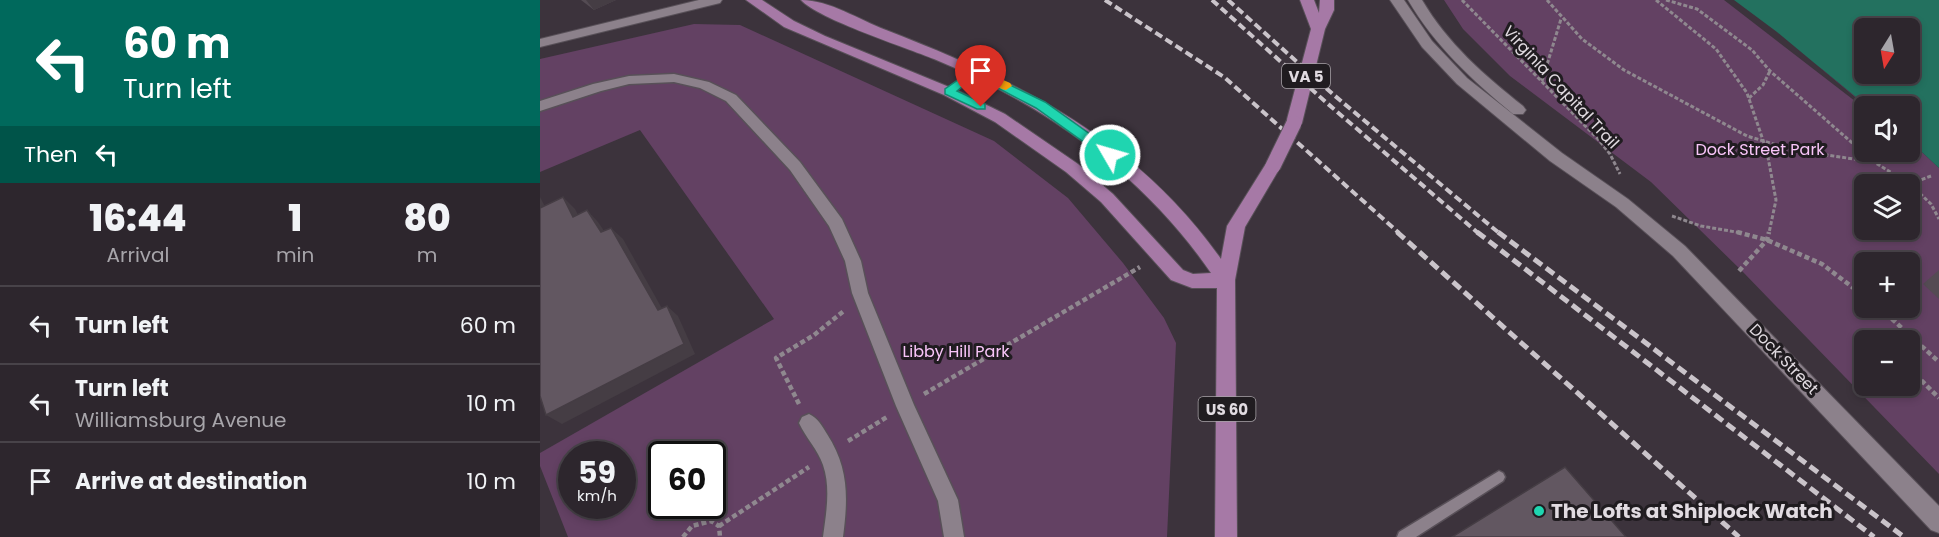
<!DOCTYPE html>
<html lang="en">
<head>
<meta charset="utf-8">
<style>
	:root { --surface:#2d262d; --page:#352e35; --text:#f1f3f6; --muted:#a7a5aa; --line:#484349 }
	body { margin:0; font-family:Poppins,sans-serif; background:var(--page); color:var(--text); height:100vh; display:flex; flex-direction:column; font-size:22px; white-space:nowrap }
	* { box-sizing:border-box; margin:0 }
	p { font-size:20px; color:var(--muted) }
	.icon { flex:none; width:33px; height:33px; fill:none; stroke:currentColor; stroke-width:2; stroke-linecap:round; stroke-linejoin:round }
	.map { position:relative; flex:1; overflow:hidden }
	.panel { display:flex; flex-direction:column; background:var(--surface); width:540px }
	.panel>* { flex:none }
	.hud { background:#00695c; color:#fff; overflow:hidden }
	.needle { width:39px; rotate:191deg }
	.controls { position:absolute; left:1314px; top:18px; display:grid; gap:12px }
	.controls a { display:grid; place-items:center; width:66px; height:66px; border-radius:9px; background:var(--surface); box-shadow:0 3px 9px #0003,0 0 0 2px var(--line); font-size:30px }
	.speed { position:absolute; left:18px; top:441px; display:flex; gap:12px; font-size:30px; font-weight:700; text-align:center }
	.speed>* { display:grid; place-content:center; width:78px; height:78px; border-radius:50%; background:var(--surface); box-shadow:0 3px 9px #0003,0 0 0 2px var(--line); line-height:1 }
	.speed small { font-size:15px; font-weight:400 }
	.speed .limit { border:3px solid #111; border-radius:9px; background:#fff; color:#111 }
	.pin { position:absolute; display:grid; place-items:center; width:51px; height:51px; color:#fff; margin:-62px -26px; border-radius:50% 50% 50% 0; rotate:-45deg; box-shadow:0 0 6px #0007 }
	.pin .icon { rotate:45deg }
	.me { position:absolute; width:66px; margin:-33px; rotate:308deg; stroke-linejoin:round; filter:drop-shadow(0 0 4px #0008) }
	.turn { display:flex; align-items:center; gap:21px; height:126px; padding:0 24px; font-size:27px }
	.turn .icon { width:78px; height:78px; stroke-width:2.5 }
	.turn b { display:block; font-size:42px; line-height:51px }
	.then { display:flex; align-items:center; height:57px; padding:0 24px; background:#0003; gap:12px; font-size:22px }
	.eta { display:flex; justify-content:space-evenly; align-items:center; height:102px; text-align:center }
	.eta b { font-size:36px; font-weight:800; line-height:42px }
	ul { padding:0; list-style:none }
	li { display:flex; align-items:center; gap:18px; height:78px; padding:0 24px; border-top:2px solid var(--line) }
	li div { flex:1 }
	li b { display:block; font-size:22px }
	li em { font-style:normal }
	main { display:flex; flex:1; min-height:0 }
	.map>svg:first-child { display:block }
</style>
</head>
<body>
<main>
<section class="panel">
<div class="hud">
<div class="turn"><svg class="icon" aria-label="left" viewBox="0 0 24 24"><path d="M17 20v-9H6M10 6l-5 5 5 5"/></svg><div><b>60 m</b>Turn left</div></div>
<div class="then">Then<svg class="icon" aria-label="left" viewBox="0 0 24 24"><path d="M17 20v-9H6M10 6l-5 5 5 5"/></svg></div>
</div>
<div class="eta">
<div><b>16:44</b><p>Arrival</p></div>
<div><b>1</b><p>min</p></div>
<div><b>80</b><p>m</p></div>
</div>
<ul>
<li><svg class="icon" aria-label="left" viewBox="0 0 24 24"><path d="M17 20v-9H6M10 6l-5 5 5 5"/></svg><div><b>Turn left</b></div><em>60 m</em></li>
<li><svg class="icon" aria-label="left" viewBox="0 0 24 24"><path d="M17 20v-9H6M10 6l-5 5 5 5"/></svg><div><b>Turn left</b><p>Williamsburg Avenue</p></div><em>10 m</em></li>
<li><svg class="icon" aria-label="arrive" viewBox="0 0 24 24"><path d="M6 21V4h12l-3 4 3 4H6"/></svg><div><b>Arrive at destination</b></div><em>10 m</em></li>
</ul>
</section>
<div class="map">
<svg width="1399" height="537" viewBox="0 0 1399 537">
	<rect width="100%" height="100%" fill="#3c333c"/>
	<g fill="#634163" fill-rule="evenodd">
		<path d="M 904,0 L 1187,0 L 1283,70 L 1327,106 L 1324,106 L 1324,152 L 1370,152 L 1370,141 L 1399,168 L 1399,474 L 1203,272 L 1111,182 L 970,76 L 923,29 ZM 1324,184 L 1370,184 L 1370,230 L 1324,230 ZM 1324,262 L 1370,262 L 1370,308 L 1324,308 ZM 1324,340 L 1370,340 L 1370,386 L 1324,386 Z"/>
		<path d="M 154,24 L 200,25 L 454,141 L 528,198 L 583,263 L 624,318 L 636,343 L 627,537 L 28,537 L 0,466 L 0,453 L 234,319 L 100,130 L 0,172 L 0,59 ZM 32,454 L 82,454 L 82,506 L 32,506 ZM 122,454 L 172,454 L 172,506 L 122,506 Z"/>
	</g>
	<path fill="#23715f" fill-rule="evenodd" d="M 1187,0 L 1399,0 L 1399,168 L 1370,141 L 1370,106 L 1327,106 L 1283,70 ZM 1324,28 L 1370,28 L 1370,74 L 1324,74 Z"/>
	<polygon fill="#3c333c" points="1184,0 1194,0 1237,32 1326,106 1324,108"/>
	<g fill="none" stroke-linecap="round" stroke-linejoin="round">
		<g stroke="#585058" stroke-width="3">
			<g id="service">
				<polygon points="435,68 439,71 438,73 412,94 406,94 406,90"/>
				<polygon points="959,471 963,473 965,477 963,481 876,537 857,537 859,532"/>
			</g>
		</g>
		<g stroke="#585058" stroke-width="3">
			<g id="pedestrian">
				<polygon points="134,74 169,82 196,95 260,162 302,219 321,261 328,293 374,405 418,500 424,537 404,537 398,501 356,406 312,293 305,261 289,226 250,170 186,101 160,88 134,82 89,84 61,91 0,111 0,101 53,84 89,76"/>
				<path d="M 269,414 C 278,418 282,426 287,434 C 309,468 308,498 303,537 L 283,537 C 286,514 291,488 283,465 C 278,450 266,438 259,423 L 262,417 Z"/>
			</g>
		</g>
		<g stroke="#585058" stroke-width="2">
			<polygon id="minor" points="159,0 182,0 180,3 0,47 0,39"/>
		</g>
		<g stroke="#585058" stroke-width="2">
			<g id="secondary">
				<polygon points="850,0 864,0 892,41 927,78 1022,153 1088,199 1145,246 1399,506 1399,533 1391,530 1133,256 1076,207 1010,161 917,84 882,47"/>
				<path d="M 868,0 L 882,0 C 908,44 944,75 983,106 L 986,110 L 983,114 L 973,114 C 932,80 895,46 868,0 Z"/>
			</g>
		</g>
		<g stroke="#585058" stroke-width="2">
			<g id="primary">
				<path d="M 206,0 L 222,0 L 254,21 L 285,36 L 414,89 L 465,114 L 538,164 L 573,194 L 643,270 L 653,274 L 671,273 C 603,174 504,104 394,59 C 367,48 278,19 261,0 C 290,0 319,20 346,30 C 480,82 596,139 681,259 L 687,226 L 727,162 L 739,162 L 741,166 L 705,227 L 695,280 L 697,537 L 675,537 L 677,288 L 652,288 L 631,280 L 561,202 L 526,172 L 455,122 L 404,95 L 244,27 Z"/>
				<polygon points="760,0 774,0 779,13 780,0 794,0 794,10 785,29 762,123 759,127 749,127 746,123 771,29"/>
			</g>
		</g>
		<g stroke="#8f888f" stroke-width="3" stroke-dasharray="4 2" stroke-linecap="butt">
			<polyline points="922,0 1058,139 1070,154 1080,174"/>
			<polyline points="1007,0 1042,39 1084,70 1207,136 1253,150 1334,162"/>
			<polyline points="1116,0 1176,49 1207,93 1227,152 1236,200 1229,233"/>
			<polyline points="1126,0 1157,9 1212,50 1230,71 1334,162 1370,184"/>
			<polyline points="1002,81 1021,19"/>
			<polyline points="1209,98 1223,85 1230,71"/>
			<polyline points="1391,176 1370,184 1391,204 1399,219"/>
			<polyline points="1132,216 1161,226 1202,233"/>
		</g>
		<g stroke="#8f888f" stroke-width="4.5" stroke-dasharray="5 3" stroke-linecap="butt">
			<polyline points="1197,232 1227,240 1282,264 1324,296"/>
			<polyline points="1199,271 1227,240 1229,232"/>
			<polyline points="1340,308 1399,362"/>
			<polyline points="1370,369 1399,398"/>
			<polyline points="384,394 600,267"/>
			<polyline points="259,404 236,358 274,335 305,310"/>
			<polyline points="308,441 347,417"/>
			<polyline points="179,526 269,467"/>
			<polyline points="143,537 152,526 171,521 179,526 180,537"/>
		</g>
		<use href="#service" fill="#8c818b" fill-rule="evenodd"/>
		<use href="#pedestrian" fill="#8c818b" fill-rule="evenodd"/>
		<use href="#minor" fill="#8c818b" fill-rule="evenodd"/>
		<use href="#secondary" fill="#8c818b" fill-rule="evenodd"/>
		<use href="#primary" fill="#a679a6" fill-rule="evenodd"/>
		<g stroke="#cac4ca" stroke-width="4" stroke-dasharray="8 4" stroke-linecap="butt">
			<polyline points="565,0 684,77 859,233"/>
			<polyline points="672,0 788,104 938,233"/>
			<polyline points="688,0 795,96 959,233"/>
		</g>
		<g stroke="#cac4ca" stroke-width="5" stroke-dasharray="10 5" stroke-linecap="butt">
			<polyline points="857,232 1199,537"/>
			<polyline points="937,232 1334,537"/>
			<polyline points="958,232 1364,537"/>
		</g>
		<g stroke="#585058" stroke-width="17" stroke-linecap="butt">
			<polyline id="primary-bridge" points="733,166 754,123"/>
		</g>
		<use href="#primary-bridge" stroke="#a679a6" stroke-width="15"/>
	</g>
	<g fill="#544b53">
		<polygon points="41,0 76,0 54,10"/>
		<polygon points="1399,270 1399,299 1383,284"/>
	</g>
	<g fill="#453d44">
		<polygon points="46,0 76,0 54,10"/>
		<polygon points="0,197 12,220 0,209"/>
		<polygon points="23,197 35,209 45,229 33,217"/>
		<polygon points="47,210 58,222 73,244 61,232"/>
		<polygon points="71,228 83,239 129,321 118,310"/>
		<polygon points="127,306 138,316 155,354 22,424 6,415"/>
	</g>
	<g fill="#625761" stroke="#453d44" stroke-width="1.5">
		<polygon points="23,197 33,217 47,210 61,232 71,228 118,310 127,306 144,344 6,415 0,396 0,208"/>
		<polygon points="1025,467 1086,537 912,537"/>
	</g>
	<polygon fill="#1fd5b0" stroke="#148a72" stroke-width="1.5" points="435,68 505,102 575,152 575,158 566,158 496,108 435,76 417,91 445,104 445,109 437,109 405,94 405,89"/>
	<polygon fill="#f59e0b" points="435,68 470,83 472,86 466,90 462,89 436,76 430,80 422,80 422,75"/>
	<circle fill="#1fd5b0" stroke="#201c20" stroke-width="2" cx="999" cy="511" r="6"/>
	<g text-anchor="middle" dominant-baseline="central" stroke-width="6" stroke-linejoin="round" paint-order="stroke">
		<g fill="#201c20" stroke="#a7a2a7" stroke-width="1.5">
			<rect x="742" y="64" width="48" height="24" rx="4.5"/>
			<rect x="658.5" y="397" width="57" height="24" rx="4.5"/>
		</g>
		<g font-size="15" font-weight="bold" fill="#e1dbe1">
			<text x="766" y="76">VA 5</text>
			<text x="687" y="409">US 60</text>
		</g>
		<g font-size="16" fill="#e1dbe1" stroke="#201c20">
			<text transform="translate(1021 87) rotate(47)">Virginia Capital Trail</text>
			<text transform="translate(1244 359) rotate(46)">Dock Street</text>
		</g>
		<g font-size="16" fill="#f9c5f9" stroke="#201c20">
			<text x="1220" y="149">Dock Street Park</text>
			<text x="416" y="351">Libby Hill Park</text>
		</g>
		<g font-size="20" font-weight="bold" fill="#e1dbe1" stroke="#201c20" text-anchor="start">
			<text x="1011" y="511">The Lofts at Shiplock Watch</text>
		</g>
	</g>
</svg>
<div class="controls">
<a><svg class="needle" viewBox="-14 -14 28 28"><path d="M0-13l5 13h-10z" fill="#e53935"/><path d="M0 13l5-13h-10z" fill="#a7a5aa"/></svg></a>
<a><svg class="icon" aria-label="sound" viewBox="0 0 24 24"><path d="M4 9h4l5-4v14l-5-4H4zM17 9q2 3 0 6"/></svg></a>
<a><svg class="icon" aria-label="layers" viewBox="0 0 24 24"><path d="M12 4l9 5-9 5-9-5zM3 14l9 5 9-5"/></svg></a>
<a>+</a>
<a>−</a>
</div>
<div class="speed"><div>59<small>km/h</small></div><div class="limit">60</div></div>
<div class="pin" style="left:441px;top:107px;background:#d93025"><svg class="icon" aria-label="arrive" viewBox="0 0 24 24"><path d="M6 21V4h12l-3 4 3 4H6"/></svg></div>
<svg class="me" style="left:570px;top:155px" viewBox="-20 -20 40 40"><circle r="17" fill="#1fd5b0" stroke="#fff" stroke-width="3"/><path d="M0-11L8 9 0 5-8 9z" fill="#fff"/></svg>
</div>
</main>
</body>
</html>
